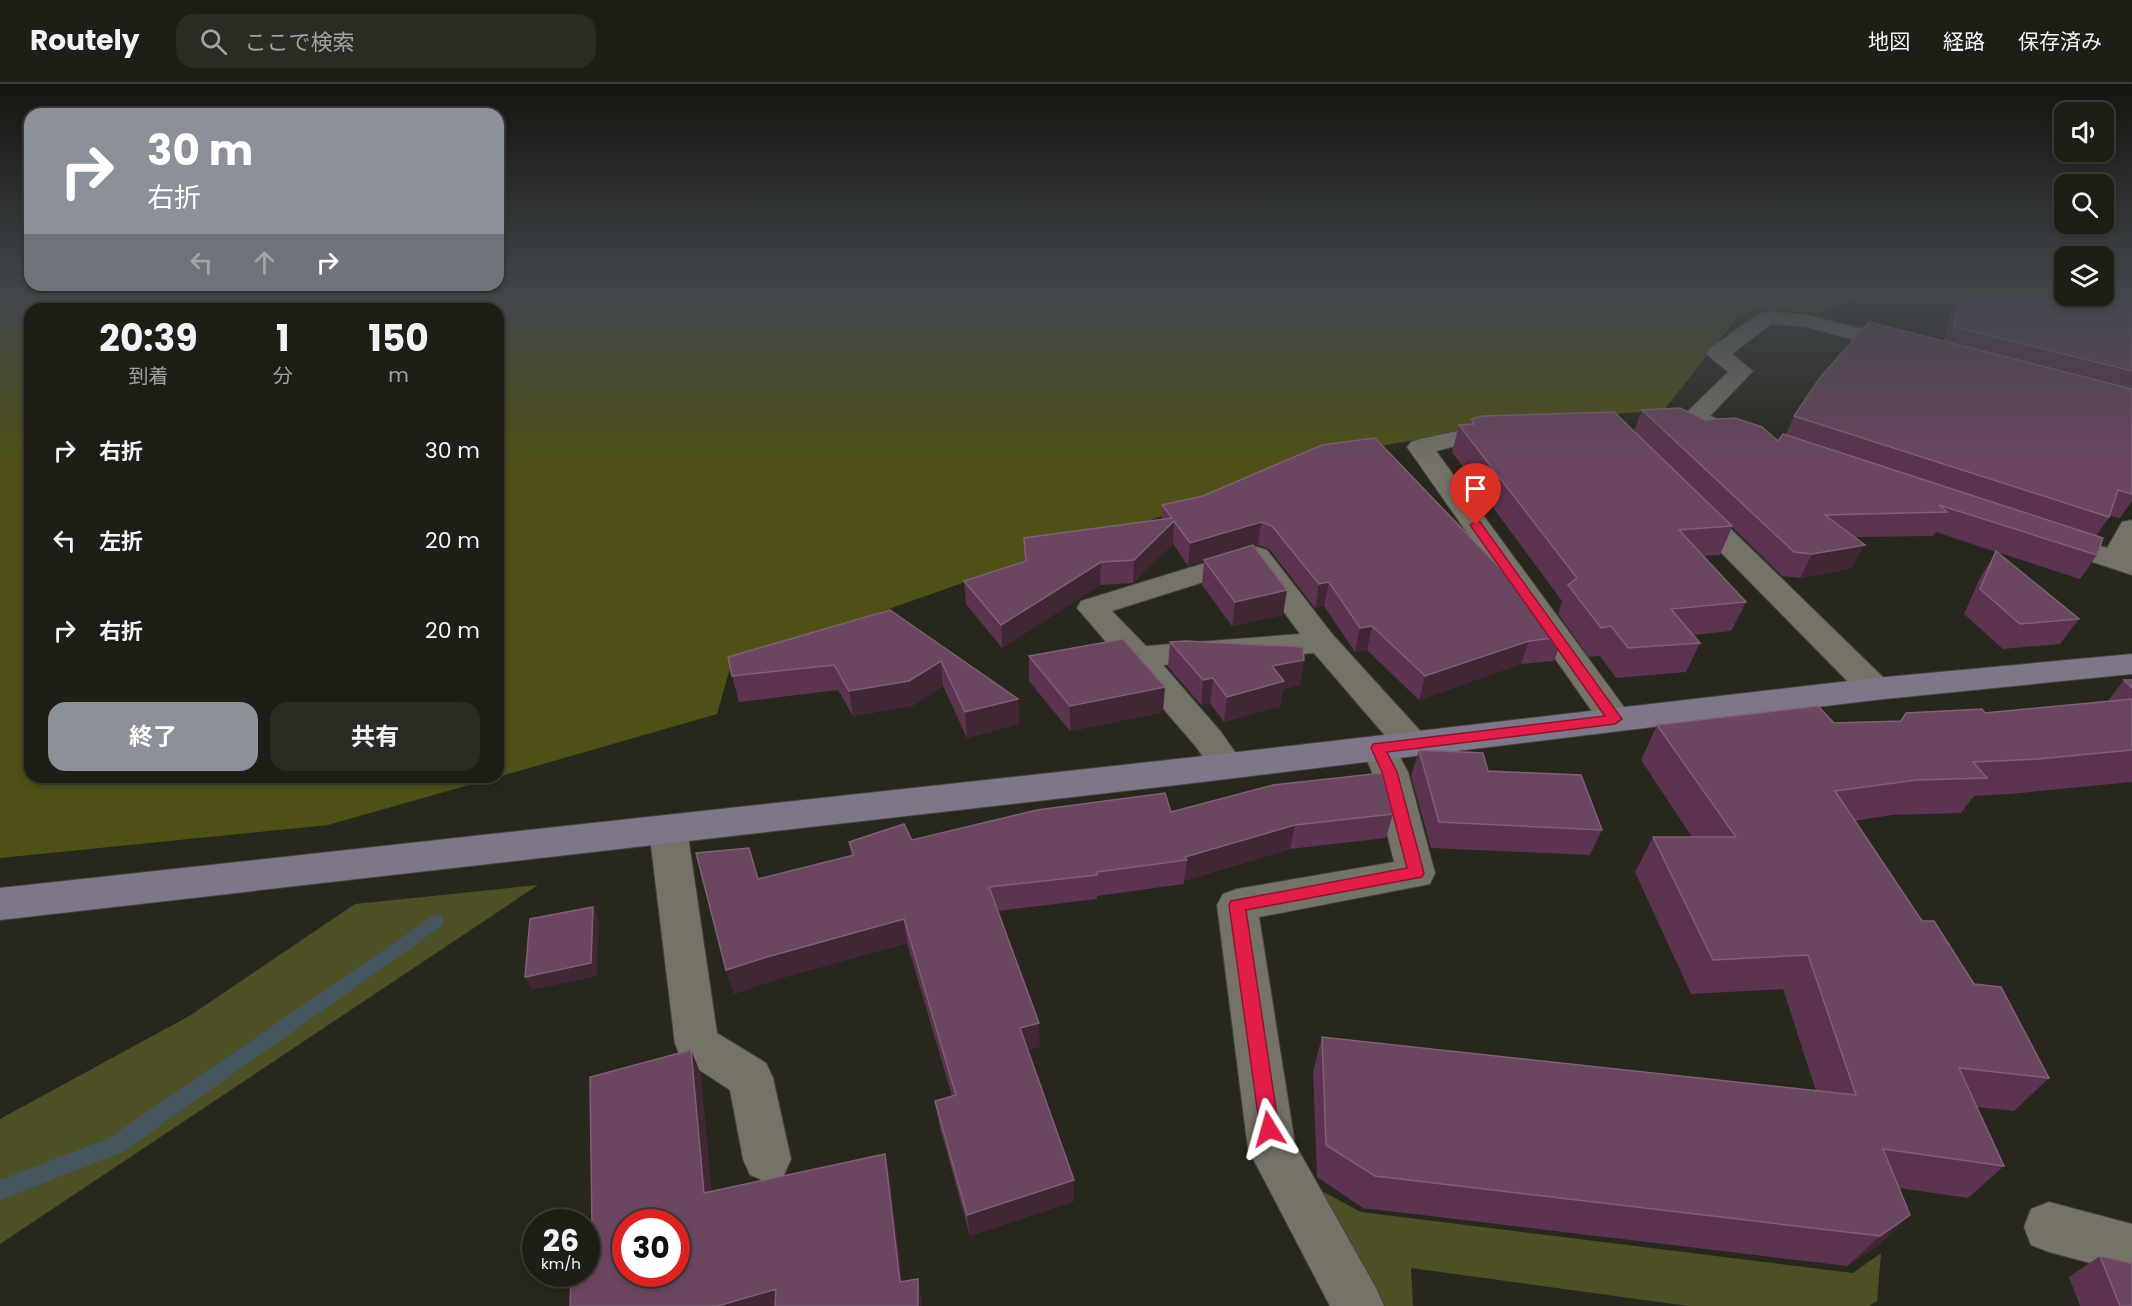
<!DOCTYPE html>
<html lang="ja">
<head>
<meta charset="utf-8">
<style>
	:root { --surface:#1e1d16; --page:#2b2a23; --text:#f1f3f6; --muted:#a1a2a1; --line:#3c3b35; --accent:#8c9099 }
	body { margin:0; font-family:Poppins,"Noto Sans JP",sans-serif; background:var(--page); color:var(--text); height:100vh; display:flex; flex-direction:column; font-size:22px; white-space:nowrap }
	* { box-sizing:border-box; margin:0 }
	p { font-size:20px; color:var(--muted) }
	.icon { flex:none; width:33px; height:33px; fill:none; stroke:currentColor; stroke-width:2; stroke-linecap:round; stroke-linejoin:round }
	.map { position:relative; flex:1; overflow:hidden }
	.details { position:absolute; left:24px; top:219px; width:480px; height:480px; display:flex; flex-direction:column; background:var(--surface); border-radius:18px; box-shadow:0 3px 9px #0003,0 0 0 2px var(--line) }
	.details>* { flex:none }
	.top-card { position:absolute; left:24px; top:24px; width:480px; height:183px; border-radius:18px; box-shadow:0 3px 9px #0003,0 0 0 2px var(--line); background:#8c9099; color:#fff; overflow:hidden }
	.controls { position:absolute; left:2054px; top:18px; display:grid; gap:12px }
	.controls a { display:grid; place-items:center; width:60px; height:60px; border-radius:12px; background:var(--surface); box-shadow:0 3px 9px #0003,0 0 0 2px var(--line); font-size:30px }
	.speed { position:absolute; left:522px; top:1125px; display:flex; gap:12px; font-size:30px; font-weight:700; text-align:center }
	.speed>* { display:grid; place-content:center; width:78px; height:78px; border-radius:50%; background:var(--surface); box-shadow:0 3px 9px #0003,0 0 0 2px var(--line); line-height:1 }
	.speed small { font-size:15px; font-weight:400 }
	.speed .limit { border:9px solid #d22; background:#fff; color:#111 }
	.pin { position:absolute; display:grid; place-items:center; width:51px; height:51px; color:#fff; margin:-62px -26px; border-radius:50% 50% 50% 0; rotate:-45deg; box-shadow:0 0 6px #0007 }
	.pin .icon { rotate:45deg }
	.me { position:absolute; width:66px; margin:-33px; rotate:352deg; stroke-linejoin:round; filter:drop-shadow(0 0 4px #0008) }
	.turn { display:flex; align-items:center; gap:21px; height:126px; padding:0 24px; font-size:27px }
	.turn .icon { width:78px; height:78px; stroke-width:2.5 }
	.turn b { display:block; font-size:42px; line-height:51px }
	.lanes { display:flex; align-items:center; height:57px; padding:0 24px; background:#0003; justify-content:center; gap:30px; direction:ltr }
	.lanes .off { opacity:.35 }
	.eta { display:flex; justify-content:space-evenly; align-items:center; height:102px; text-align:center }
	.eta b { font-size:36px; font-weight:700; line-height:42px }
	.action { display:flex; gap:12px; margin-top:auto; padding:12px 24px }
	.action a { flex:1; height:69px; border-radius:18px; background:var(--accent); color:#fff; font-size:24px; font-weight:700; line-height:69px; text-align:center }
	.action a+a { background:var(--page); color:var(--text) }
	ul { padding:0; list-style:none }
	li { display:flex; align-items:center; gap:18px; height:90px; padding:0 24px }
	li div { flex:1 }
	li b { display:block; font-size:22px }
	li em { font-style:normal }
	header { display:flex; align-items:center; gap:36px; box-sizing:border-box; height:84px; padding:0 30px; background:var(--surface); border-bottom:2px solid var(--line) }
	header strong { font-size:28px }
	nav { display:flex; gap:33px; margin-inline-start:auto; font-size:21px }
	.search { width:420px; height:54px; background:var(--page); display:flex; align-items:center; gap:15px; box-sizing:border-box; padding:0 21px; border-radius:18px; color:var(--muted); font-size:22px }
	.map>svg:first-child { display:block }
</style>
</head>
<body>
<header>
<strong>Routely</strong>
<div class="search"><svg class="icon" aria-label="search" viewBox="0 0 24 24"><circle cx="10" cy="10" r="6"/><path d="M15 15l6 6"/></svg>ここで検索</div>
<nav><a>地図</a><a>経路</a><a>保存済み</a></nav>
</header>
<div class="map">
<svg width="2132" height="1222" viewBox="0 0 2132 1222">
	<rect width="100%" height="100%" fill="#28271d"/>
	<g fill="#4e5026">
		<polygon points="538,801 0,1160 0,1035 191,931 355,820"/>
		<polygon points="1320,1106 1361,1128 1853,1189 1881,1169 1877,1217 1869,1222 1688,1222 1411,1184 1413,1222 1372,1222"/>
	</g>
	<polygon fill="#4f5116" points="0,209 1869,209 1817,229 1758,224 1738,232 1664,326 1508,339 1348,368 1223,413 1058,465 731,581 717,630 498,693 498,225 30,225 30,693 497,693 328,741 0,774"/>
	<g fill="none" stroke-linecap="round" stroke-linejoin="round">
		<polygon fill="#46565f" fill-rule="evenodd" points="436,830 442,832 444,837 442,842 123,1068 0,1116 0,1096 109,1054"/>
		<g stroke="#45433c" stroke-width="2">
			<g id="street">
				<polygon points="1767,227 1807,231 1908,256 1911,261 1908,266 1900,268 1806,243 1771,240 1732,270 1753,287 1710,332 1741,343 1744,348 1741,353 1732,355 1685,340 1682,335 1685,330 1728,288 1706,270 1709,265 1760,229"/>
				<polygon points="1500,342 1509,344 1512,349 1509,354 1476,357 1436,367 1627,627 1632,635 1627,643 1615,647 1603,643 1407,363 1411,358 1420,355 1476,343"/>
				<polygon points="1693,416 1703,418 1887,597 1891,605 1887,613 1875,616 1863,613 1683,430 1679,424 1683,418"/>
				<polygon points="2132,436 2132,491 2044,462 2040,456 2044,450 2054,448 2107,464 2122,438"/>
				<path d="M 1257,463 L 1267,466 L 1333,551 L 1424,651 L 1429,660 L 1424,669 C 1412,672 1403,672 1394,662 L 1408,688 L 1435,789 L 1430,800 L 1259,833 L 1295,1060 L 1376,1204 L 1384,1222 L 1330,1222 L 1248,1065 L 1217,821 L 1223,810 L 1237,805 L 1394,778 L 1372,688 L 1361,664 L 1366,655 L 1378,652 L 1388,655 L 1314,569 L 1163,581 L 1221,648 L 1245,682 L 1239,691 L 1227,695 L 1215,691 L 1197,664 L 1077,524 L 1081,517 ZM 1251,483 L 1300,550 L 1146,562 L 1112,527 Z"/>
				<polygon points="668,731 681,735 687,745 717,949 766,979 773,994 791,1075 784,1091 767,1098 750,1091 743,1075 730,1006 681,974 675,960 649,745 655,735"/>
				<polygon points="2049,1118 2132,1140 2132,1190 2049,1168 2031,1161 2024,1143 2031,1125"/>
			</g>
		</g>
		<g stroke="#45433c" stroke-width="2">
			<polygon id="secondary" points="2132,570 2132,590 1875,616 1177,701 0,836 0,804 1177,675 1875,594"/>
		</g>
		<use href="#street" fill="#757368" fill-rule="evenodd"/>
		<use href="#secondary" fill="#7f7689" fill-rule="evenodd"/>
	</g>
	<g fill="#5c3350">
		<polygon points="1954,209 2132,209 2132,417 2120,434 2110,432 2096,452 2097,471 2080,495 1997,468 2079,535 2060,560 2003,565 1964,530 1981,492 1996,468 1936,448 1933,452 1855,453 1852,484 1800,494 1782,492 1732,443 1720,471 1703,472 1746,518 1731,547 1694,551 1700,559 1686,588 1616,594 1600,572 1589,573 1558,530 1562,517 1452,368 1459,341 1470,340 1471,335 1634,347 1642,326 1705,336 1778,357 1786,350 1794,332 1944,257"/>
		<polygon points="1203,412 1563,553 1554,577 1521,580 1419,616 1367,566 1355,568 1324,522 1315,524 1269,465 1258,461 1254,462 1283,531 1232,542 1202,501 1204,477 1188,482 1173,460 1133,499 1100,501 1002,564 966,520 964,497 1024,478 1024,454 1162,436 1162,421"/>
		<polygon points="890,526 1018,615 1019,640 967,654 943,602 912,622 853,632 838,606 739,618 732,592"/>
		<polygon points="1170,558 1304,576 1300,601 1283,605 1280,622 1224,638 1210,619 1201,621 1168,583"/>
		<polygon points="1029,572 1163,628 1070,647 1029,597"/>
		<polygon points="2124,596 2132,596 2132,698 2010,710 1974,712 1961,729 1892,731 1854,737 1922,837 2049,994 2014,1027 1976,1023 2004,1082 1968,1114 1899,1104 1910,1131 1877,1162 1847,1182 1363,1124 1317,1093 1313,987 1322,953 1816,1007 1783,905 1691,910 1635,788 1653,753 1692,753 1641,676 1657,641 1900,637 1906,629 1985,629 2107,618"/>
		<polygon points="1419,666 1488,687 1602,746 1590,771 1431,764 1411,692"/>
		<polygon points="1171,728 1393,730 1386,754 1290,765 1184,797 1184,800 1097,812 1097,815 997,827 1040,962 1028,966 1074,1117 970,1152 939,1040 935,1017 952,1012 907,859 774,896 734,910 726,886 758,795 851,772 849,758 912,756"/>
		<polygon points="2100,1172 2132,1222 2080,1222 2069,1193"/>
	</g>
	<g fill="#412635">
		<polygon points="1174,437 1173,460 1133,499 1134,476"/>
		<polygon points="1261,438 1258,461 1188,482 1190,459"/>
		<polygon points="1865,461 1852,484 1800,494 1812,470"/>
		<polygon points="1101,478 1100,501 1002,564 1001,541"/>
		<polygon points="1329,498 1324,522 1315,524 1319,500"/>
		<polygon points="1287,506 1283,531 1232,542 1235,518"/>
		<polygon points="1372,542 1367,566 1355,568 1360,544"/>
		<polygon points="1529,557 1521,580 1419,616 1425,592"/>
		<polygon points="1304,576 1300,601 1283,605 1280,622 1224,638 1227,613 1272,582"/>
		<polygon points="941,577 943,602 912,622 853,632 849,607"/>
		<polygon points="1213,594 1210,619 1201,621 1203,596"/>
		<polygon points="1165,603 1163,628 1070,647 1070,622"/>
		<polygon points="1018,615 1019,640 967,654 965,628"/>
		<polygon points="1295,741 1290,765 1184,797 1187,776 1185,773"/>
		<polygon points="593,823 599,836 597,892 532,906 525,893"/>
		<polygon points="904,835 907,859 774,896 734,910 726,886 767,873"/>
		<polygon points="1039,939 1040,962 1021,968 1020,944"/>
		<polygon points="691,966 701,990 714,1132 704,1109"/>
		<polygon points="885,1070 890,1093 905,1219 900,1198"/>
		<polygon points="1074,1096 1074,1117 970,1152 967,1131"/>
		<polygon points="1910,1131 1877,1162 1847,1182 1880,1152"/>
		<polygon points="918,1195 922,1217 922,1222 918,1222"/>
		<polygon points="776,1205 783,1222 718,1222"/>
	</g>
	<g fill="#6b4660" stroke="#7f6074" stroke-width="1.5" fill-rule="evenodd">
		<polygon points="1960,209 2064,209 2064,212 2103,212 2103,209 2132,209 2132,287 1954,243"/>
		<polygon points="1869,238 2132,305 2132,410 2118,406 2109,433 1794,332 1819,295"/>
		<polygon points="1680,324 1705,336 1735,334 1762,343 1778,357 1783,350 2103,454 2097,471 1939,421 1947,428 1825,431 1865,461 1812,470 1794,468 1642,326"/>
		<polygon points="1614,328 1732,442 1679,446 1746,518 1671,525 1700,559 1628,564 1611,542 1601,544 1568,501 1577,494 1459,341 1474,340 1471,335 1483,332"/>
		<polygon points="1375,354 1541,527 1543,526 1563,553 1529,557 1425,592 1372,542 1360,544 1329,498 1319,500 1272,442 1261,438 1190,459 1174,437 1134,476 1101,478 1001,541 964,497 1026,477 1024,454 1172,434 1162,421 1203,412 1322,361"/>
		<polygon points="1253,461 1287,506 1235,518 1204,476"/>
		<polygon points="1996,467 2079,535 2020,540 1980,505"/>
		<polygon points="890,526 1018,615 965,628 941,577 909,597 849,607 834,581 732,592 728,573"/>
		<polygon points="1123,555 1165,603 1070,622 1029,572"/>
		<polygon points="1186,557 1303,563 1304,576 1272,582 1284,597 1227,613 1213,594 1203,596 1170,558"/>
		<polygon points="2124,596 2132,596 2132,604"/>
		<polygon points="2132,615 2132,666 2038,675 1973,678 1987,694 1917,696 1835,707 1922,837 1934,837 1974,900 2001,903 2049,994 1959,984 2004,1082 1883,1065 1910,1131 1880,1152 1375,1092 1326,1061 1322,953 1856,1011 1808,871 1713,876 1653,753 1736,753 1657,641 1818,622 1834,639 1901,637 1906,629 1982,625 1985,629"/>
		<polygon points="1419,666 1483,669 1488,687 1581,691 1602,746 1439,738"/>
		<polygon points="1382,689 1393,730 1295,741 1185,773 1187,776 1097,788 1097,791 989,803 1039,939 1020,944 1074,1096 967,1131 935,1017 956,1011 904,835 767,873 726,886 696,769 749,764 758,795 854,771 849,758 904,740 912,756 1037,726 1165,709 1171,728 1273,701"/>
		<polygon points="593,823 591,879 525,893 530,835"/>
		<path d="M 691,966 L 704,1109 L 885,1070 L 900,1198 L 918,1195 L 918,1222 L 775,1222 L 776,1205 L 718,1222 L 570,1222 L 571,1190 L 586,1190 L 586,1148 L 592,1147 L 590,993 ZM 626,1138 L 676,1138 L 676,1190 L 626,1190 Z"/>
		<polygon points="2100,1172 2132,1179 2132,1222 2120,1222"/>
	</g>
	<linearGradient id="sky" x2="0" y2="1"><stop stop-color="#161510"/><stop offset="0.55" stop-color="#42474c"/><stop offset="1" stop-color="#42474c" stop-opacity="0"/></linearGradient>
	<rect width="2132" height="380" fill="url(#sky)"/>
	<polygon fill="#e11d48" stroke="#92132f" stroke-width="1.5" points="1476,437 1480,438 1622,635 1615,640 1387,668 1397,688 1424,789 1422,793 1246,826 1279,1045 1276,1051 1269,1054 1262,1051 1260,1045 1229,821 1231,817 1407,784 1382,688 1371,664 1373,660 1605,632 1470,441"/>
</svg>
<div class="controls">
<a><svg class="icon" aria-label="sound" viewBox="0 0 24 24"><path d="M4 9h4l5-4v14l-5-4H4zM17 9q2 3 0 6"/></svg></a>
<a><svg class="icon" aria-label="search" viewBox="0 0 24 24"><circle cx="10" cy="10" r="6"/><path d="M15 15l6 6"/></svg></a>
<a><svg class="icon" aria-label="layers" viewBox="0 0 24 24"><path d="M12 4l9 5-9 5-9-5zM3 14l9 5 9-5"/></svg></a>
</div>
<div class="speed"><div>26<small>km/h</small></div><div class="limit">30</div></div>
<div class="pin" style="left:1476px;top:441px;background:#d93025"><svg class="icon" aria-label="arrive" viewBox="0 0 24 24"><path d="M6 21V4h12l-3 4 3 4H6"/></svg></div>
<svg class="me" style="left:1269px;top:1045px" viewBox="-20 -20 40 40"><path d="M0-17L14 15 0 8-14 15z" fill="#e11d48" stroke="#fff" stroke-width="4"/></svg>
<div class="top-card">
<div class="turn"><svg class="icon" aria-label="right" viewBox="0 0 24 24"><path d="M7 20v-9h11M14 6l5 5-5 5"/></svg><div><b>30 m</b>右折</div></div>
<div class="lanes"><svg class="icon off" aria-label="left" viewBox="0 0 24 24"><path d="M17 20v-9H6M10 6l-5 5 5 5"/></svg><svg class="icon off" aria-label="ahead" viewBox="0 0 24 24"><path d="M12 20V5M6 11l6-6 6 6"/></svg><svg class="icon" aria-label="right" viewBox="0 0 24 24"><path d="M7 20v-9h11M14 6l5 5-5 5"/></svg></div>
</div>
<section class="details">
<div class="eta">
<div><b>20:39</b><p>到着</p></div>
<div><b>1</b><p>分</p></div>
<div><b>150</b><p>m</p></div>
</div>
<ul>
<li><svg class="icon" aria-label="right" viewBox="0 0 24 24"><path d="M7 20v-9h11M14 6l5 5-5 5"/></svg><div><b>右折</b></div><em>30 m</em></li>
<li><svg class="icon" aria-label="left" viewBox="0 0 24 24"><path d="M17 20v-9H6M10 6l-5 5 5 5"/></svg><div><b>左折</b></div><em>20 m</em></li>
<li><svg class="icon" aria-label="right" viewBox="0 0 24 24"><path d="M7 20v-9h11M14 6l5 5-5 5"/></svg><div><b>右折</b></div><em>20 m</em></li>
</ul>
<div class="action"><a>終了</a><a>共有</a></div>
</section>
</div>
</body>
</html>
